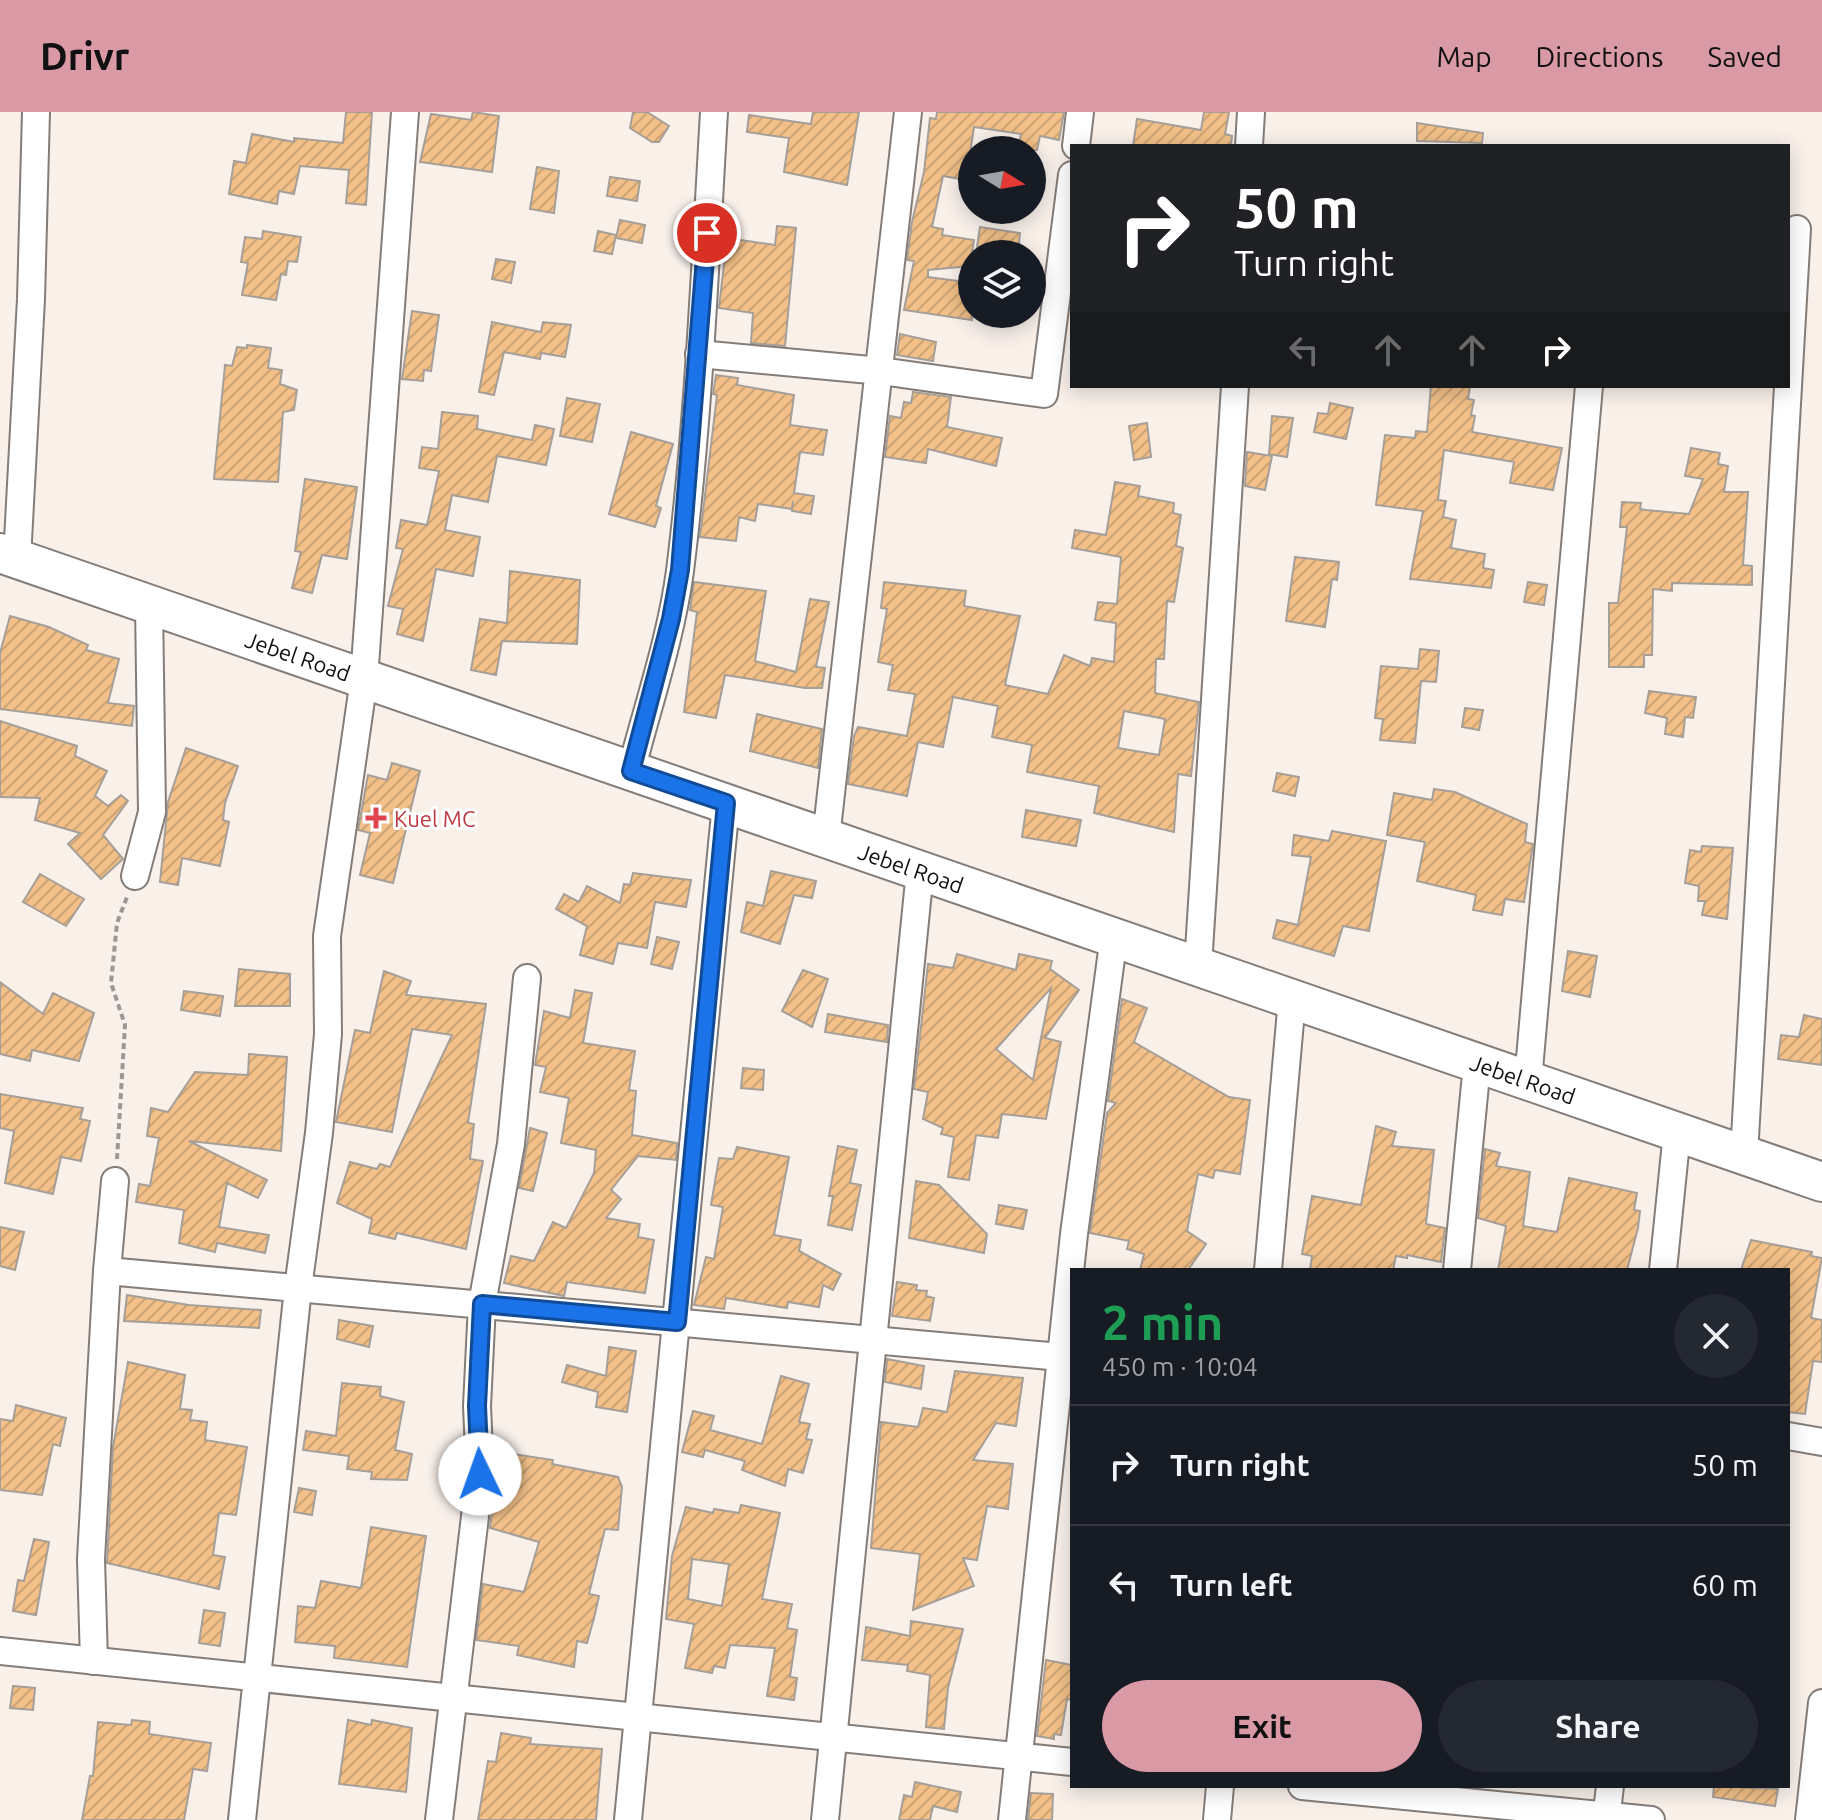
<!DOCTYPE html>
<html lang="en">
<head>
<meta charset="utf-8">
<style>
	:root { --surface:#171b24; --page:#242831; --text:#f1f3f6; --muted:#9ea1a6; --line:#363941; --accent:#d999a5 }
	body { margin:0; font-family:Ubuntu,sans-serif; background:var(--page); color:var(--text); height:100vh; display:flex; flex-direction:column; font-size:30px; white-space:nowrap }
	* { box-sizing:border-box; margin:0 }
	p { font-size:26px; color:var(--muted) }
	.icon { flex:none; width:44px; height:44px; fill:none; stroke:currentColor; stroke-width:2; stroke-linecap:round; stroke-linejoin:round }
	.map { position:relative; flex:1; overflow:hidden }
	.sheet { position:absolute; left:1070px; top:1156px; width:720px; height:520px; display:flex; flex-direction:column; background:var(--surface); border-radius:0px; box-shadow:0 4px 20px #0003 }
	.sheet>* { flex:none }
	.top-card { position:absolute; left:1070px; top:32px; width:720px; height:244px; border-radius:0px; box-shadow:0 4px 20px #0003; background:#202124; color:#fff; overflow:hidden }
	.needle { width:52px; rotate:101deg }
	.buttons { position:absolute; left:958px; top:24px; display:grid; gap:16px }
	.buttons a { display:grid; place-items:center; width:88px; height:88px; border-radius:50%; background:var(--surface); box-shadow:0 4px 20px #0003; font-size:40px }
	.pin { position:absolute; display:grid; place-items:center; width:68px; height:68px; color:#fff; margin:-34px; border:4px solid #fff; border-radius:50%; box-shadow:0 2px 8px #0007 }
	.me { position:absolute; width:88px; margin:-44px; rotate:357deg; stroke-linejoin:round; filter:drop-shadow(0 0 6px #0008) }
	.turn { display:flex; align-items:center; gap:28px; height:168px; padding:0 32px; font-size:36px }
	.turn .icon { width:104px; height:104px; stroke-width:2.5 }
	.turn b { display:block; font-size:56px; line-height:68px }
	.lanes { display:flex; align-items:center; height:76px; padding:0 32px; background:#0003; justify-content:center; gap:40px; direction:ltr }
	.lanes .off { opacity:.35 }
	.round { display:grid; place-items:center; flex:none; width:84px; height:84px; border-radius:42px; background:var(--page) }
	.head { display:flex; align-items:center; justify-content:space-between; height:136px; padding:0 32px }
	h1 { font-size:48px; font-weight:700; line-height:60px; color:#1e9e55 }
	.button { display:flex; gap:16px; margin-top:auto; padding:16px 32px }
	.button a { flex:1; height:92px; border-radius:48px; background:var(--accent); color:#111; font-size:32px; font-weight:700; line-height:92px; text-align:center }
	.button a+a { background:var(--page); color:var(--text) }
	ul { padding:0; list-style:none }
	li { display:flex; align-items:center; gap:24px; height:120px; padding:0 32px; border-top:2px solid var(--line) }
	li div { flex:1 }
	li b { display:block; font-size:30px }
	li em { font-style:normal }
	header { display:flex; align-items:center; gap:48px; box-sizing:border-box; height:112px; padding:0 40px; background:var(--accent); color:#111 }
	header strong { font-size:38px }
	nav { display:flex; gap:44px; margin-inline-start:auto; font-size:28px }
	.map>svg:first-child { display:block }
</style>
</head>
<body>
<header>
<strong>Drivr</strong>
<nav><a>Map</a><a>Directions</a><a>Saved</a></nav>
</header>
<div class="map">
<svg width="1822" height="1708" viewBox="0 0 1822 1708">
	<defs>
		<pattern id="building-hatch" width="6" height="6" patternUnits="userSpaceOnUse" patternTransform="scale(2)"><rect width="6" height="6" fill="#f2c088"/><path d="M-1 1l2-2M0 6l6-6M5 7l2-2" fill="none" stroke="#cea474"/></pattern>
	</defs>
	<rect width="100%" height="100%" fill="#f9f0ea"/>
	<g fill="url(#building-hatch)" stroke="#a69f98" stroke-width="2" fill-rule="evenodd">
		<polygon points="346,0 372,0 366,93 346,91 349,58 300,54 294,82 279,79 277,92 229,82 234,49 246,51 252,22 294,30 294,26 343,31"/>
		<polygon points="473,0 499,4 492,60 420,50 431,2 471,8"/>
		<polygon points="633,0 647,0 669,14 659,30 652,30 630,16"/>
		<polygon points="813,0 859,0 847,73 784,60 789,26 747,20 749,3 811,12"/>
		<polygon points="937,0 1064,0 1059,28 1040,24 1037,38 1018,38 1021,22 974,15 966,68 943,64 932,115 943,117 942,123 974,128 970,154 928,158 928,165 967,170 966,177 972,179 972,208 904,198 914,149 907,148 912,110 924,60 930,6 936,7"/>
		<polygon points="1204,0 1229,0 1225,22 1232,24 1231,34 1133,34 1137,7 1201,18"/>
		<polygon points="1417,11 1483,21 1482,31 1417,29"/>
		<polygon points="537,55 559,59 554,101 530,97"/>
		<polygon points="610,65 640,69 637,89 607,84"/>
		<polygon points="620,108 645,113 642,131 616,126"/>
		<polygon points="777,114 796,116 785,234 751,231 753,201 719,196 727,126 775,133"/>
		<polygon points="980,115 1020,121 1018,141 977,135"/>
		<polygon points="263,119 301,125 297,150 288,149 286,163 281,162 276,188 242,183 248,151 241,150 245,125 262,127"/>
		<polygon points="598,119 616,123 612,142 594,139"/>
		<polygon points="496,147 515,150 511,171 492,167"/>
		<polygon points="412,199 439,203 431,259 424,258 423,269 402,267"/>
		<polygon points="492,210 541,220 543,210 571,213 565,245 541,241 540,247 504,240 494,283 479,280"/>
		<polygon points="900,222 936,230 933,249 897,243"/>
		<polygon points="247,233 271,236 268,256 282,258 280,272 297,278 294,298 283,300 278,370 214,367 225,253 232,254 237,235 247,236"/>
		<polygon points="716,263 738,266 737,273 794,283 790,313 827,318 823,343 800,340 794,381 814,384 811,402 792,399 793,389 792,397 758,392 755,409 739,405 736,429 700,425 717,283 713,282"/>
		<polygon points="1431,274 1470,274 1468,287 1474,288 1471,303 1475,304 1472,320 1562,336 1553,378 1510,371 1514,350 1444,338 1438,388 1446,389 1443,405 1456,408 1451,436 1485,442 1483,456 1494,458 1491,476 1410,467 1423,399 1376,393 1385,323 1415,326 1416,319 1427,320"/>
		<polygon points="913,280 951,285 947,315 1002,326 996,354 928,337 926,351 885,345 890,304 901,306 904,290 911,291"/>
		<polygon points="567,286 600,292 592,330 560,324"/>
		<polygon points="1330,291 1353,296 1346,327 1314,320 1318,301 1328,302"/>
		<polygon points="442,300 478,304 477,317 532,328 535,313 554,317 546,353 497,344 488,390 452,383 445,418 480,425 473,464 436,457 423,529 397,522 403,497 388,494 403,437 396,436 401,408 427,413 439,359 419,356 422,335 438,337"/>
		<polygon points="1272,304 1293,306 1287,345 1269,342"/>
		<polygon points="1147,311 1151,345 1134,348 1129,314"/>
		<polygon points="631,320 673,332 656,394 661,396 655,415 609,402"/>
		<polygon points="1691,336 1720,341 1718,352 1728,354 1724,380 1748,380 1743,453 1752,454 1752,473 1672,471 1672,479 1653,477 1652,543 1644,543 1644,555 1609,555 1609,491 1618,491 1627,415 1620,415 1622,390 1641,391 1640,397 1646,398 1689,402 1703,367 1685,364"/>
		<polygon points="1247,340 1272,344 1265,378 1245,374"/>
		<polygon points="305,367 357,375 347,447 322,443 312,481 292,476 301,440 295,439"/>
		<path d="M 1115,370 L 1140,374 L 1138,384 L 1174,391 L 1173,401 L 1181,403 L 1176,434 L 1183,436 L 1174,490 L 1167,489 L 1164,547 L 1156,547 L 1155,581 L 1199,590 L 1191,664 L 1178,662 L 1174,720 L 1094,701 L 1099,674 L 1027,660 L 1032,633 L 992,625 L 998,594 L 953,585 L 943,635 L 918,630 L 907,684 L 848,672 L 854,624 L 858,615 L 907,624 L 915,582 L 888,578 L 893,553 L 878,550 L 887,497 L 881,496 L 884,470 L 966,479 L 964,494 L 1020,504 L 1005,573 L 1048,582 L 1064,543 L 1090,554 L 1092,546 L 1114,550 L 1116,511 L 1095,508 L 1098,490 L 1117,492 L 1121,445 L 1072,436 L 1075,418 L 1106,423 ZM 1124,599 L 1165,607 L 1159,643 L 1118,636 Z"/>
		<polygon points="1295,445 1339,450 1337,468 1332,467 1325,515 1286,509"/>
		<polygon points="510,459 580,468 577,532 502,529 496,563 471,558 480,507 507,511"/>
		<polygon points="694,470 766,479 755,549 796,560 810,487 829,490 816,555 825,556 822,576 805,576 725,563 716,606 684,600 697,500 690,498"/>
		<polygon points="1528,470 1547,473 1544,493 1524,490"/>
		<polygon points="10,504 49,515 88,533 86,538 119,547 108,591 134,594 132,614 0,597 0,541"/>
		<polygon points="1420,537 1439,539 1436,570 1421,569 1415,631 1380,628 1383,607 1375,606 1381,554 1418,557"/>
		<polygon points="1649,579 1696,585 1693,606 1685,605 1683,625 1665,622 1667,606 1645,601"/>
		<polygon points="1465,596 1483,598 1479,618 1462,615"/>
		<polygon points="757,602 822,617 818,656 750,639"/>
		<polygon points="0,609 77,634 75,644 107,659 95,684 108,694 121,683 128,689 103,723 123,747 101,767 68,732 80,721 35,708 40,686 0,685"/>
		<polygon points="186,636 238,654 225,691 223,708 229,710 220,754 182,746 178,773 160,770 168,690"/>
		<polygon points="392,651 420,659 393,771 360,763 370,721 358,718 368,663 387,668"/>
		<polygon points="1277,661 1299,665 1295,684 1273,679"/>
		<polygon points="1434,677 1455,680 1527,712 1525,730 1533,732 1524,790 1505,787 1502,803 1473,798 1476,783 1417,769 1425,730 1387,723 1394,681 1432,688"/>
		<polygon points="1026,698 1081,708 1076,734 1022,725"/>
		<polygon points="1332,719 1386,729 1369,819 1343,814 1334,844 1273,826 1277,808 1298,813 1311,745 1292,743 1294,723 1329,729"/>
		<polygon points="1702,734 1733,736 1727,807 1702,803 1705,789 1698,789 1699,774 1685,771 1690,738 1701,740"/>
		<polygon points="771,759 816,769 812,786 794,783 780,832 741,820 747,790 763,794"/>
		<polygon points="633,761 691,768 686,795 655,790 647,836 618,831 613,852 580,843 587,814 556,797 564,782 579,790 587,774 620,791 624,772 630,773"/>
		<polygon points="40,762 84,787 66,814 23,790"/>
		<polygon points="657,825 679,830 672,857 651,852"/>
		<polygon points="1568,839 1597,844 1590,885 1562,879"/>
		<path d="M 957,842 L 1016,858 L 1019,842 L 1052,849 L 1050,857 L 1079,878 L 1045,926 L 1061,930 L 1046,1007 L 1002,1002 L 998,1026 L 976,1023 L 969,1068 L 948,1065 L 954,1025 L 941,1022 L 943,1016 L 923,1007 L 928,980 L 914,977 L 928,852 L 953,856 ZM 1051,876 L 1041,926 L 1033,968 L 996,937 Z"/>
		<polygon points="239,857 290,862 290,894 235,894"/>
		<polygon points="803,858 828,867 812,915 782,899"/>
		<polygon points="384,859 411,869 406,883 486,892 468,1011 474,1012 470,1047 483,1049 466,1137 397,1121 395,1127 369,1121 372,1107 337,1091 350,1050 377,1057 380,1052 390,1055 452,923 412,917 392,1020 336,1010 355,918 370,921"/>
		<polygon points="0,870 43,902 53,881 94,901 79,949 32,938 30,949 0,942"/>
		<polygon points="575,878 592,881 583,931 635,939 629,978 636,979 632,1023 677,1031 676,1048 638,1044 611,1078 621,1087 606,1106 640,1112 638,1125 654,1128 645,1181 567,1170 564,1184 504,1171 511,1144 534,1149 553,1110 566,1116 594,1061 596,1038 561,1031 569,986 540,980 546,955 535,953 544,899 570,906"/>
		<polygon points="184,879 223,884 220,904 181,898"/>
		<polygon points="1122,887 1147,896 1134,930 1229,985 1250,988 1240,1062 1215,1058 1213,1066 1198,1062 1187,1119 1206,1132 1188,1158 1140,1158 1144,1142 1127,1137 1129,1129 1090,1121 1107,1001 1116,991 1108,989"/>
		<polygon points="828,902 888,913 887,930 825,920"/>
		<polygon points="1804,903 1822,907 1822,953 1778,947 1781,923 1799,925"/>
		<polygon points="249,942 287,945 281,1039 189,1029 267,1068 258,1086 227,1071 219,1115 269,1123 265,1141 217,1131 215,1140 179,1131 184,1098 136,1090 139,1072 150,1074 159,1026 147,1024 151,996 168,1000 195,960 248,963"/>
		<polygon points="743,956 764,958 763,978 741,976"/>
		<polygon points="0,982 83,996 80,1007 90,1009 81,1049 61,1045 53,1082 5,1071 14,1019 0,1016"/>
		<polygon points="1376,1014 1396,1020 1392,1034 1434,1038 1426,1112 1445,1116 1441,1150 1407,1143 1407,1146 1396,1144 1393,1158 1310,1158 1312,1144 1302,1142 1312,1084 1361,1093"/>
		<polygon points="530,1016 547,1021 533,1079 519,1076"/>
		<polygon points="838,1034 857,1038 850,1071 861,1073 852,1118 828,1113 833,1084 829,1084"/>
		<polygon points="737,1035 789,1045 774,1123 801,1128 799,1139 841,1162 833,1178 823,1173 819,1195 788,1190 787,1196 726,1186 724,1197 694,1193 706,1145 714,1147 723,1095 711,1093 719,1046 733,1047"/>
		<polygon points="1485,1037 1500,1041 1496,1054 1530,1060 1523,1114 1557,1120 1569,1066 1637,1081 1634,1098 1640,1099 1638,1116 1627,1158 1498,1158 1506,1114 1478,1106"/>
		<polygon points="916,1069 939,1073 987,1122 984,1141 909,1126"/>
		<polygon points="999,1093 1027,1098 1023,1117 996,1112"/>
		<polygon points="0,1115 24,1120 15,1158 0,1154"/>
		<polygon points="1751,1128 1812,1140 1811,1144 1822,1146 1811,1206 1822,1208 1822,1250 1813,1249 1805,1302 1788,1300 1788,1158 1741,1158"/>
		<polygon points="897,1170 917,1173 916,1178 927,1179 926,1184 934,1186 930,1209 892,1204"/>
		<polygon points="127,1183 189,1193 261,1198 259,1216 124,1209"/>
		<polygon points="339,1208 373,1214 369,1235 337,1227"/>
		<polygon points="609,1235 636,1239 627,1300 596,1295 598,1280 562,1270 567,1253 606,1264"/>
		<polygon points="887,1247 924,1254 921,1277 885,1270"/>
		<polygon points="128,1250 185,1263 180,1297 192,1298 190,1308 207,1310 205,1328 247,1335 236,1403 219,1401 213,1443 225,1445 219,1477 107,1451 113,1335"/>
		<polygon points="955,1259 1023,1266 1016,1314 996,1311 973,1348 1013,1352 1008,1397 987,1394 977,1448 963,1446 974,1474 913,1498 920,1442 871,1436 881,1310 918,1315 923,1296 947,1300"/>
		<polygon points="781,1264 809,1272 799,1310 810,1312 806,1327 812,1328 803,1361 788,1357 785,1374 742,1358 745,1349 705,1338 703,1345 682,1340 693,1299 714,1304 710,1318 762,1332"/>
		<polygon points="342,1271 381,1275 380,1284 404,1290 395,1338 412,1342 407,1368 371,1367 372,1360 347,1357 349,1344 303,1338 306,1319 336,1324"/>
		<polygon points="16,1293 66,1306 60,1334 53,1332 42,1383 0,1378 0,1307 13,1309"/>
		<polygon points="499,1340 553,1348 552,1352 618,1365 622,1375 618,1418 605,1417 589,1482 599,1484 594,1506 587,1531 577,1529 574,1555 517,1543 519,1534 476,1528 483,1472 524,1480 539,1430 490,1416"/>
		<polygon points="299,1376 316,1379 312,1403 294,1400"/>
		<path d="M 741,1393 L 780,1401 L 762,1487 L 792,1492 L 787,1516 L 797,1518 L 790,1565 L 797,1566 L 794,1588 L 767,1584 L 775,1536 L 730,1533 L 725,1556 L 714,1554 L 712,1561 L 685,1556 L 694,1512 L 666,1507 L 672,1444 L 686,1395 L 713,1401 L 714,1397 L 739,1401 ZM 692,1447 L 729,1452 L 722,1494 L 688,1487 Z"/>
		<polygon points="371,1415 426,1424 407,1555 334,1546 335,1534 295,1530 298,1494 315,1496 321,1469 361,1476"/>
		<polygon points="34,1427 49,1430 36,1503 13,1499 18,1468 24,1469"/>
		<polygon points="204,1498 225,1501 220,1534 199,1531"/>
		<polygon points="911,1509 963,1517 948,1576 944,1617 926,1615 930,1563 907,1559 908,1553 862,1548 866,1515 910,1524"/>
		<polygon points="1046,1548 1072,1553 1072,1588 1067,1587 1061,1623 1054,1622 1054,1627 1037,1624"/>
		<polygon points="13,1574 35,1576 33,1598 10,1596"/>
		<polygon points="132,1608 150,1610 149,1622 211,1631 207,1659 193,1657 184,1708 82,1708 90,1664 93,1664 98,1610 131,1613"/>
		<polygon points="348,1608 371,1613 372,1608 412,1616 406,1680 339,1672"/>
		<polygon points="501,1621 531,1626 530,1632 602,1637 596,1708 478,1708 488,1649 496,1650"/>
		<polygon points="915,1670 961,1680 957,1700 933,1694 930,1708 899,1708 904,1683 912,1685"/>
		<polygon points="1714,1674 1778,1677 1775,1694 1713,1685"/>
		<polygon points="1031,1681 1053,1682 1052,1708 1028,1708"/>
	</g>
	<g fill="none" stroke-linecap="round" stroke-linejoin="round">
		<g stroke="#847c77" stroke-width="30">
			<g id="street">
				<polyline points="1076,34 1080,0"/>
				<polyline points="1249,34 1251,0"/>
				<polyline points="699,242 881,259 1044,282 1072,63"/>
				<polyline points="17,447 31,187 36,0"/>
				<path d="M 631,659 C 648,593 671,526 680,459 C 699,307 705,153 714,0"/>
				<polyline points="826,726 908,0"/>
				<polyline points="135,764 152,700 149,493"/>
				<polyline points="1198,854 1235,274"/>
				<polyline points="1528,969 1589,274"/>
				<polyline points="1744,1043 1797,117"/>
				<polyline points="115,1069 107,1159 1072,1246"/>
				<polyline points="1268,1158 1292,887"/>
				<polyline points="1457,1158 1477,952"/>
				<polyline points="1663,1158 1677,1020"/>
				<polyline points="1788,1324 1822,1330"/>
				<polyline points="0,1539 1072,1650"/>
				<polyline points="94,1549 91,1447 107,1159"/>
				<polyline points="1302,1674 1651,1708"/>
				<polyline points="242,1708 298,1176 319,1021 328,922 327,824 364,567 405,0"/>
				<polyline points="439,1708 480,1362 477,1294 482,1192 511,1032 527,866"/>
				<polyline points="628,1708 726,691"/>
				<polyline points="825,1708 920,759"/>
				<polyline points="1012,1708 1074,1122 1114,824"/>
				<polyline points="1217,1708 1220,1674"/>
				<polyline points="1606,1708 1610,1674"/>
				<polyline points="1809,1708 1822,1591"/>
			</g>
		</g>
		<g stroke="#847c77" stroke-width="42">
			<polyline id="secondary" points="0,441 1822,1070"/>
		</g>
		<polyline stroke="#9d9692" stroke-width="4" stroke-dasharray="6 4" stroke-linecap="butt" points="117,1047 125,913 111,871 117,811 127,785"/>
		<use href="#street" stroke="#fff" stroke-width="26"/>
		<use href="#secondary" stroke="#fff" stroke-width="38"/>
	</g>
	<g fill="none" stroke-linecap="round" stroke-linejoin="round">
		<g stroke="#114b97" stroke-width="20">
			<polyline id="route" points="480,1362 477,1294 482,1192 677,1210 726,691 631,659 671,507 680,458 707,121"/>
		</g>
		<use href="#route" stroke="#1a73e8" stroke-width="14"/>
	</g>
	<path fill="#e0444e" stroke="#fff" stroke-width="3" d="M372 694h8v8h8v8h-8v8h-8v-8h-8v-8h8z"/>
	<g text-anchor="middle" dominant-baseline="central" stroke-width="6" stroke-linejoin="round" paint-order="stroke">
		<g font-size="22" fill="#120f0d" stroke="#fff">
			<text transform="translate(298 544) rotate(19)">Jebel Road</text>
			<text transform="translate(911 756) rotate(19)">Jebel Road</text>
			<text transform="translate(1523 967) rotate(19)">Jebel Road</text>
		</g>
		<g font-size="22" fill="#be3a42" stroke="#fff" text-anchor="start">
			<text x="394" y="706">Kuel MC</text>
		</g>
	</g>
</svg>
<div class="buttons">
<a><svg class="needle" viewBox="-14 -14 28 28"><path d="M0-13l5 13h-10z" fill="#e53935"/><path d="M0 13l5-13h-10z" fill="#9ea1a6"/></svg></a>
<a><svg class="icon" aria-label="layers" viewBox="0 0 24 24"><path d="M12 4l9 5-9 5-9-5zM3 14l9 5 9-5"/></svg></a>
</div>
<div class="pin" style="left:707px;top:121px;background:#d93025"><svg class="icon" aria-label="arrive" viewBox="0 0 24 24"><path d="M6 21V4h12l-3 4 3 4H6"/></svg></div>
<svg class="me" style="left:480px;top:1362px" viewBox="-20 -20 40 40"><circle r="19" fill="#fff"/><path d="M0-13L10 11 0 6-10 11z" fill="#1a73e8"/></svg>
<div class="top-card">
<div class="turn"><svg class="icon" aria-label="right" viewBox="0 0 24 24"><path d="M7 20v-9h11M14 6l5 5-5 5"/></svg><div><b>50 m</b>Turn right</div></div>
<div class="lanes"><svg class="icon off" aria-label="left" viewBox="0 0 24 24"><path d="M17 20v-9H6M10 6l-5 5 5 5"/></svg><svg class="icon off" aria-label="ahead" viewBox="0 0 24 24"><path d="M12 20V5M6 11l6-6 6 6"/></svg><svg class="icon off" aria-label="ahead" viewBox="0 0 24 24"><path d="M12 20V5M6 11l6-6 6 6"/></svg><svg class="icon" aria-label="right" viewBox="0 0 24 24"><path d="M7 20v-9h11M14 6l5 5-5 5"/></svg></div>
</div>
<section class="sheet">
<div class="head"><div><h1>2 min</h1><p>450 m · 10:04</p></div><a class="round"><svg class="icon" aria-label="close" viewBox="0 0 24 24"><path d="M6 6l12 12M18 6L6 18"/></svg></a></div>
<ul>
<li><svg class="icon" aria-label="right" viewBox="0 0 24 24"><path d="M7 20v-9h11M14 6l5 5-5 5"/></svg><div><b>Turn right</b></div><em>50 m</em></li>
<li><svg class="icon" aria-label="left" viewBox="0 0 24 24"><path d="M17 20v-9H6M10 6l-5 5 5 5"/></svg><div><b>Turn left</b></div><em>60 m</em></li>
</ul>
<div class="button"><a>Exit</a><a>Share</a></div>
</section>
</div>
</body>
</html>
